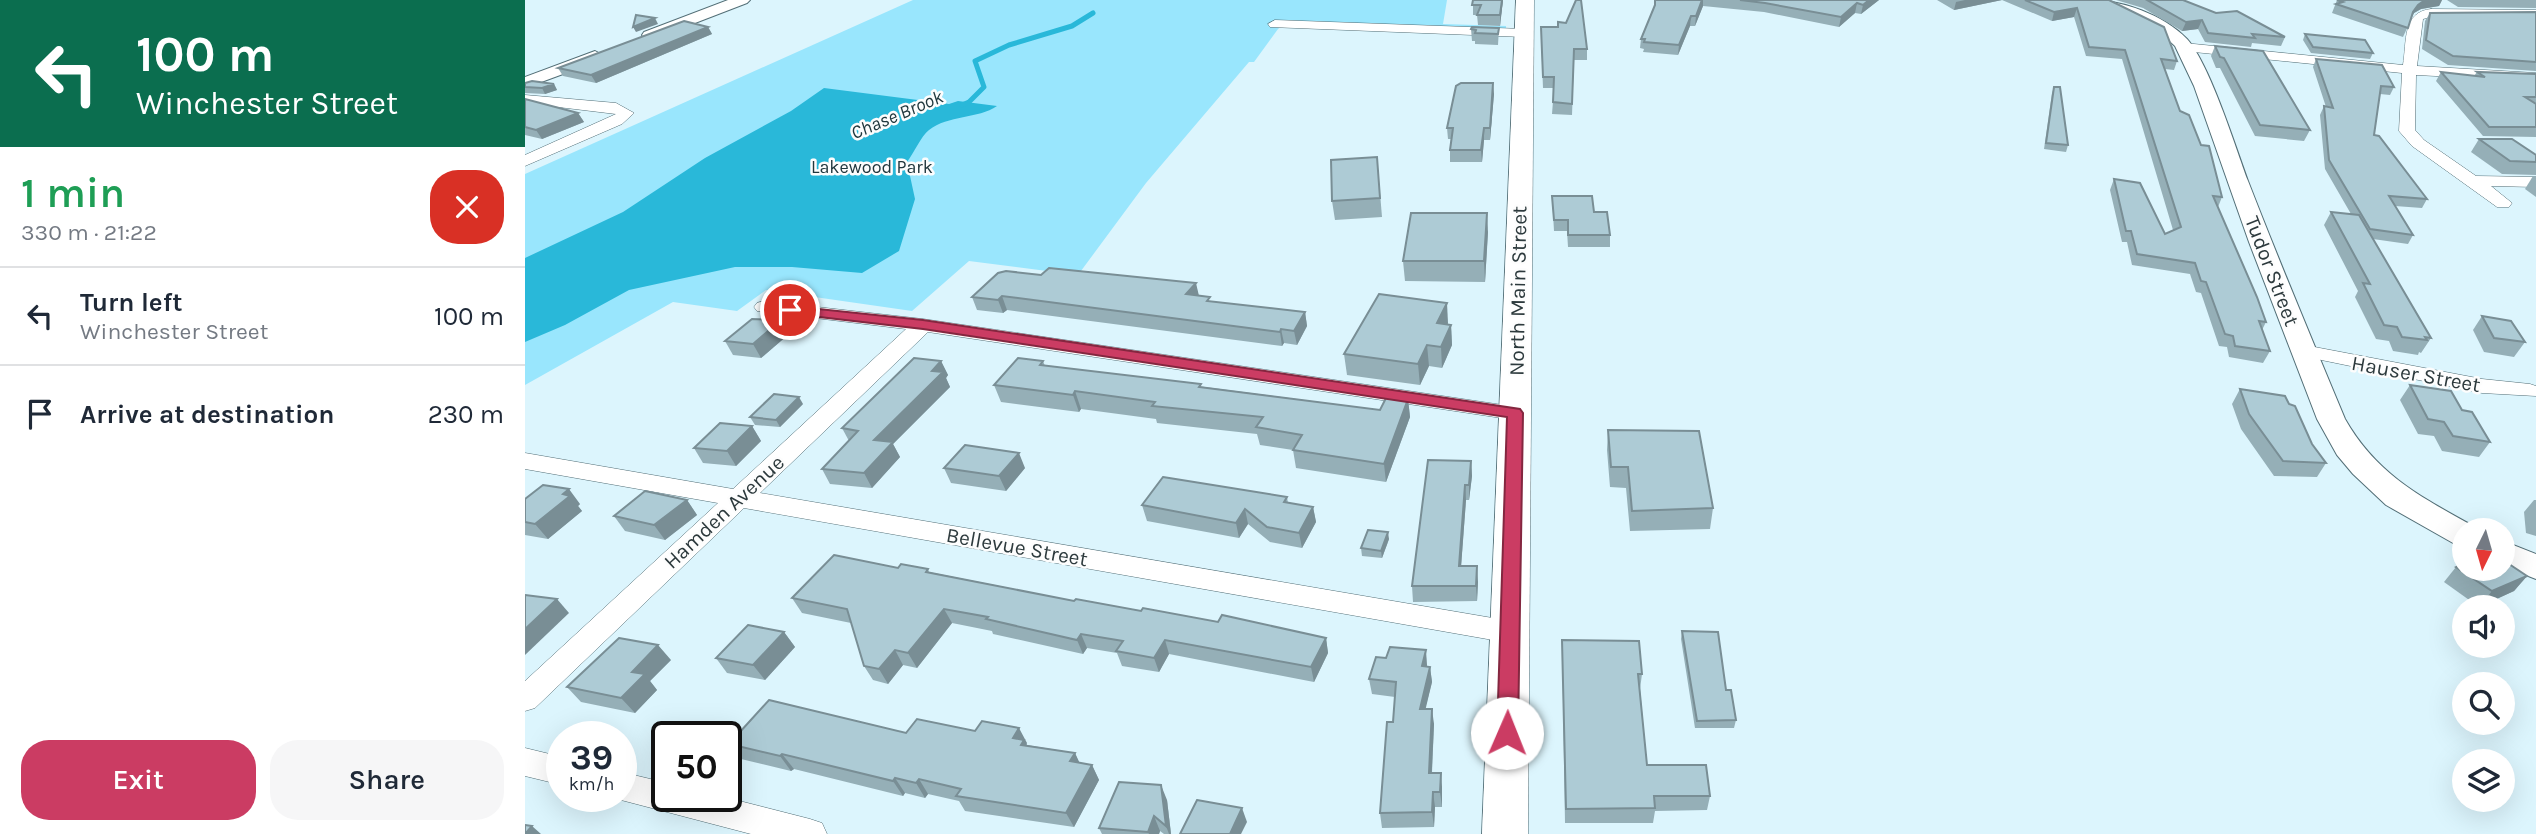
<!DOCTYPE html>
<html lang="en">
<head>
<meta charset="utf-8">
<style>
	:root { --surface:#fff; --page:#f6f6f7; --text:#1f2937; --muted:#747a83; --line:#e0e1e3; --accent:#cb3c63 }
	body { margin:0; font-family:Karla,sans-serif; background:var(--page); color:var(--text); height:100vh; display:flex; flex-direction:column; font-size:26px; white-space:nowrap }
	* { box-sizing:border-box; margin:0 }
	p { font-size:23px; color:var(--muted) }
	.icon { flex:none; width:38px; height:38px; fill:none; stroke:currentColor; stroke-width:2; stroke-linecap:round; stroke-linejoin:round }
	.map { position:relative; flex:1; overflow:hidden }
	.drawer { display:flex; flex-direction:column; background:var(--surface); width:525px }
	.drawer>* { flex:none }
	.top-card { background:#0b6e4f; color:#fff; overflow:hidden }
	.needle { width:46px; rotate:185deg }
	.fabs { position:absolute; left:1927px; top:518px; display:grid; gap:14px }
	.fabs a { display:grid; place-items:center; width:63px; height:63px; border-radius:50%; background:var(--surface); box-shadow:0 7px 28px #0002; font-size:35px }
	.speed { position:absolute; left:21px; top:721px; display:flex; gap:14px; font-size:35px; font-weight:700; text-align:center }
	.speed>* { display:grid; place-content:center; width:91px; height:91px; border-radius:50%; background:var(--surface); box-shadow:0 7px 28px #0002; line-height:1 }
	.speed small { font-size:18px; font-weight:400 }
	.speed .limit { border:4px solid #111; border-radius:10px; background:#fff; color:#111 }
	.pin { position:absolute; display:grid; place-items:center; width:60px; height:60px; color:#fff; margin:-30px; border:4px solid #fff; border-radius:50%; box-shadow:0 2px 7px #0007 }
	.me { position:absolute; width:77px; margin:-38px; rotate:1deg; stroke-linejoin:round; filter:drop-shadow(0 0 5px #0008) }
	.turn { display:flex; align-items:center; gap:24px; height:147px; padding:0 21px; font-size:32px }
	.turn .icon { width:91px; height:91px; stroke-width:2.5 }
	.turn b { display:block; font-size:49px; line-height:60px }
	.round { display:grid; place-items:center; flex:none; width:74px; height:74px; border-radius:28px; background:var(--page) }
	.summary { display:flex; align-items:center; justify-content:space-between; height:119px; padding:0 21px }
	h1 { font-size:42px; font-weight:600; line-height:52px; color:#1e9e55 }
	.primary-button { display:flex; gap:14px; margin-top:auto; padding:14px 21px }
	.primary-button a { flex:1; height:80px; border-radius:28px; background:var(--accent); color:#fff; font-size:28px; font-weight:600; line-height:80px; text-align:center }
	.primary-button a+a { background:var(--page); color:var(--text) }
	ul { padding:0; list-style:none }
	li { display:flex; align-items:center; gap:21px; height:98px; padding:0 21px; border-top:2px solid var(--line) }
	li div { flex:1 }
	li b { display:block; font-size:26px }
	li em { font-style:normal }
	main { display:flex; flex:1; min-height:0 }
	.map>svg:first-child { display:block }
</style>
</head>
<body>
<main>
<section class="drawer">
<div class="top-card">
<div class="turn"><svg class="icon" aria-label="left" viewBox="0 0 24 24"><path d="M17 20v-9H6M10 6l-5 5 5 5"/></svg><div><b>100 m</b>Winchester Street</div></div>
</div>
<div class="summary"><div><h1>1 min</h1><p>330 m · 21:22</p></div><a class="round" style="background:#d93025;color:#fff"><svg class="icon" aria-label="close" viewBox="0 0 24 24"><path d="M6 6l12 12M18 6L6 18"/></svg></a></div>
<ul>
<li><svg class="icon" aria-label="left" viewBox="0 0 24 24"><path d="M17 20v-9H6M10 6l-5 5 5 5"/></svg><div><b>Turn left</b><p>Winchester Street</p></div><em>100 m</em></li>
<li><svg class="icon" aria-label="arrive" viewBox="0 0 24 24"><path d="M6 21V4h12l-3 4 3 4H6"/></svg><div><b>Arrive at destination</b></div><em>230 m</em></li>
</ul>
<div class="primary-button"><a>Exit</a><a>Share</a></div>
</section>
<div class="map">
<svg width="2011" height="834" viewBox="0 0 2011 834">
	<rect width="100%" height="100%" fill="#dcf5fd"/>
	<polygon fill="#99e6fd" points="388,0 922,0 918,24 981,26 981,30 762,22 753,29 729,62 724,62 621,183 553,275 444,261 387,311 241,290 212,311 148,302 0,385 0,174"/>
	<path fill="#29b8d9" d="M 299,88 L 424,104 L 433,101 L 472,106 C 453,119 423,115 404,130 C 396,136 389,153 382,162 L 390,199 L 374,251 L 337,273 L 267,267 L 210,267 L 104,290 L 40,325 L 0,342 L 0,258 L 98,212 L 180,158 L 266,111 Z"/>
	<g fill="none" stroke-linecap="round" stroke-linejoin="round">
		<polyline stroke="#29b8d9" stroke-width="5" points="437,105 444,102 459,87 450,61 484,45 547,26 568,13"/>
		<g stroke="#526e76" stroke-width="1">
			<g id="minor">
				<path d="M 1906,9 L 2011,10 L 2011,18 L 1906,17 L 1898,19 L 1892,66 L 2011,73 L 2011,81 L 1891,75 L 1890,130 L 1899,140 L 1951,176 L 2011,177 L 2011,187 L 1966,186 L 1987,203 L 1984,207 L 1972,207 L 1887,146 L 1874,131 L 1877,73 L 1659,51 L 1652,47 L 1659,43 L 1878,65 C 1882,41 1877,12 1906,9 Z"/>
				<polygon points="750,20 999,29 1006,33 999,37 745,27 743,24"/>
				<polygon points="0,95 91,103 109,113 97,124 0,166 0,155 91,114 0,103"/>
				<polygon points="239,301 398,319 998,408 1001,413 998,418 990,420 403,332 235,493 985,621 995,624 999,632 995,640 985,643 219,508 10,708 0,711 0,681 193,503 0,469 0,453 208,489 381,329 232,311 229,307 232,303"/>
				<polygon points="1779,345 1957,379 2005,384 2011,386 2011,396 1957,393 1772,355 1768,351 1772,347"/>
				<polygon points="0,748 37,757 37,785 0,776"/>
				<polygon points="96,772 142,783 142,796 195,796 285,819 297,823 302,834 226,834 96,800 85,796 96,796"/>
			</g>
		</g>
		<g stroke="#526e76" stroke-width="2">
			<g id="tertiary">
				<polygon points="203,0 225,0 222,3 131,38 119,38 117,35 119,32"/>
				<path d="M 1565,0 C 1597,0 1639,15 1662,39 C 1685,65 1710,146 1723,181 C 1754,261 1787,340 1820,419 C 1852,475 1896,497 1950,527 L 1952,530 L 1939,530 L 1939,546 L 1928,543 L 1861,505 L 1828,474 L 1812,455 L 1792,419 L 1724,242 L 1669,86 L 1650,46 L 1634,31 Z"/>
				<polygon points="70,51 79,56 76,60 0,88 0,77"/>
				<polygon points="1978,541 2011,554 2011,579 1978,566"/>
			</g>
		</g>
		<g stroke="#526e76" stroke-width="1">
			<polygon id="secondary" points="991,0 1009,0 1003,834 957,834"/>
		</g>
		<use href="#minor" fill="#fff" fill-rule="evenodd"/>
		<use href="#tertiary" fill="#fff" fill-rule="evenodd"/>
		<use href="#secondary" fill="#fff" fill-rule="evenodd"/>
	</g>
	<g fill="#95afb7">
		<polygon points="948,0 978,0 975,26 953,25 952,15 948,15"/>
		<polygon points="1130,0 1354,0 1336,14 1330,13 1314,27 1239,12 1178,6 1170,26 1165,26 1153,55 1118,52 1119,49 1115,48 1116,39 1130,7"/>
		<polygon points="1412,0 1584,0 1652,61 1649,70 1640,69 1655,111 1697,197 1693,207 1741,322 1737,330 1745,351 1738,363 1704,357 1702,347 1694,346 1676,293 1671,292 1665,274 1607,265 1602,242 1597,242 1585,190 1589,179 1640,234 1648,230 1597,59 1561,56 1549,17 1527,21 1477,0 1429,10"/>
		<polygon points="1586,0 1658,0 1691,13 1760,37 1756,46 1727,43 1726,47 1680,42 1673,29 1657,31 1618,8 1591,0"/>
		<polygon points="1812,0 1917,0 1914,6 1896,9 1889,13 1878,37 1807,13"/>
		<polygon points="1922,0 2011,0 2011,8 1933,7"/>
		<polygon points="2011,12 2011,71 1923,65 1897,49 1900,21 1905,13"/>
		<polygon points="1041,23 1062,49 1062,60 1049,60 1047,115 1027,114 1029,88 1018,88 1016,37"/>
		<polygon points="183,27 187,34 71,83 38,76 33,68"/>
		<polygon points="974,28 973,45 950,44 950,41 947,41 946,29"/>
		<polygon points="1780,34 1848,53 1845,59 1786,53 1778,40"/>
		<polygon points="1690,46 1785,130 1779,141 1730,136 1695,68 1691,68 1686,56"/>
		<polygon points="1791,59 1869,87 1865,95 1855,94 1849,135 1902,199 1897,208 1870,206 1888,235 1883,244 1848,239 1906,338 1896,353 1894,352 1893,355 1868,351 1864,341 1851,339 1830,297 1833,291 1799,225 1806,212 1826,214 1800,169 1795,115 1799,106 1801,107 1788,67"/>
		<polygon points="1916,72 1949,76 1952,72 2011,74 2011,137 1958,136 1911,81"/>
		<polygon points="0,83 29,84 32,90 20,94 0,93"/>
		<polygon points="1529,87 1543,145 1541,152 1519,149 1527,93"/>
		<polygon points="969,94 965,140 959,140 957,162 925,162 925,150 926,139 923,139 922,128"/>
		<polygon points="0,99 53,113 59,122 17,139 0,135"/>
		<polygon points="1954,139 2011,155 2011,175 1977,174 1946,152"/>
		<polygon points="852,157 857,217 810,220 807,201"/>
		<polygon points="2008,176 2011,176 2011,197 2000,189"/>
		<polygon points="1027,196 1069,212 1085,235 1085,247 1043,247 1042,231 1029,231"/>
		<polygon points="963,232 960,282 880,281 878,261"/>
		<polygon points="674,296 686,302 780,312 782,326 772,345 759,343 757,346 482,310 478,313 452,310 447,297"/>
		<polygon points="1957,316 2000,342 1989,357 1959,352 1948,330"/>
		<polygon points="923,323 923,324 926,325 927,345 917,368 904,366 895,385 822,375 819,354"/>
		<polygon points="264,334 236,358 208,355 200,341"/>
		<polygon points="416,361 423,375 421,378 425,387 368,444 375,457 347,488 305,484 297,469 324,441 317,428"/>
		<polygon points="518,361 520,366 855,410 883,399 885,417 861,482 771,468 768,450 735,445 732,434 632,423 631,419 556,409 554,412 476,402 469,385"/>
		<polygon points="1885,385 1937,410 1965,442 1954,457 1917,451 1909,436 1893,434 1875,400"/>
		<polygon points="1715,389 1764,404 1787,444 1801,463 1792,477 1749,476 1716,429 1707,404"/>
		<polygon points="278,404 255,427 230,425 225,417"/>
		<polygon points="227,426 236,441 211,466 178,463 169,448"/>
		<polygon points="1083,430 1188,508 1185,529 1105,531 1101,488 1085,487 1082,450"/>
		<polygon points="946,461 947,476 944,500 941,500 936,566 953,582 952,601 888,602 887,586"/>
		<polygon points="419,468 500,468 481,491 426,483"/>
		<polygon points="762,497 763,503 788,507 791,522 777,548 745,542 723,524 714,538 622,521 617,505"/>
		<polygon points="0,499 55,504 53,506 57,511 23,539 0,535"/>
		<polygon points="162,500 172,515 140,540 100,531 89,516"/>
		<polygon points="2009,500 2011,500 2011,536 2001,533 1999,512"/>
		<polygon points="864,539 857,558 837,556 836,548"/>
		<polygon points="1931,567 2002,576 1989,591 1954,607 1919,582"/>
		<polygon points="373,568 403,569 404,572 549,601 801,638 803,653 789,682 644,654 634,672 597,666 592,653 562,648 558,654 468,634 467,631 427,623 392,668 378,665 363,684 348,680 339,666 326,623 277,613 267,598"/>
		<polygon points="1157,631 1201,690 1211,720 1209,728 1170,728 1156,639"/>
		<polygon points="259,632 270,647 240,680 202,673 191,658"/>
		<polygon points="1037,640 1117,674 1115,689 1122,765 1185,796 1182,810 1130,811 1128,823 1040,823"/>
		<polygon points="146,660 125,681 132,690 110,713 56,702 42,687"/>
		<polygon points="902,665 902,667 905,667 907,682 900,709 909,724 907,773 917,787 917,807 910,807 909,827 857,828 855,813 868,722 870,697 847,694 844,679"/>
		<polygon points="450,731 502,743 502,745 550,753 554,763 567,765 574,780 549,827 440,811 434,801 403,794 400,798 380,793 378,796 269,769 266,771 216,759 204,744 381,733"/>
		<polygon points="642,800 646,834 639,834 635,831 634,834 577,834 574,828"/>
	</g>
	<g fill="#798e95">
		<polygon points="977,0 978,0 975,26 975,15"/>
		<polygon points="1177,0 1178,0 1178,6 1170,26 1171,16"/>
		<polygon points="1344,0 1354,0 1336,14 1338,5"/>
		<polygon points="1440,0 1477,0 1429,10 1431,2"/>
		<polygon points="1900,0 1917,0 1914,6 1896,9 1889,13 1883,21 1893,5"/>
		<polygon points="1332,3 1330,13 1314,27 1316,17"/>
		<polygon points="1552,8 1549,17 1527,21 1529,12"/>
		<polygon points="1166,16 1165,26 1153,55 1154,45"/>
		<polygon points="130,18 133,24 111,32 108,27"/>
		<polygon points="1677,20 1673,29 1657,31 1661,22"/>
		<polygon points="183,27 187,34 71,83 66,75"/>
		<polygon points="968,83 969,94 965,140 965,128"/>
		<polygon points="29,84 32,90 20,94 17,88"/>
		<polygon points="53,113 59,122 17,139 11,130"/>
		<polygon points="959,128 959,140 957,162 956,150"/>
		<polygon points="962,213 963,232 960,282 959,261"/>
		<polygon points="671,283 674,296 661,294"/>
		<polygon points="477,296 482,310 478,313 473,300"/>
		<polygon points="922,303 923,323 914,343 912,323"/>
		<polygon points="780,312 782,326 772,345 769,331"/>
		<polygon points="256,320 264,334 236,358 228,344"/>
		<polygon points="926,325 927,345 917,368 916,347"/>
		<polygon points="756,329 759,343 757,346 755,332"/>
		<polygon points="902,345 904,366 895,385 893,364"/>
		<polygon points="416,361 423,375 421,378 425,387 368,444 375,457 347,488 339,473 349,440 407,371"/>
		<polygon points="550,391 556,409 554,412 548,395"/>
		<polygon points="274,397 278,404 255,427 251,420"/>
		<polygon points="883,399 885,417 861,482 859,464"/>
		<polygon points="227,426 236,441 211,466 202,451"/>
		<polygon points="494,453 500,468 481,491 474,476"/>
		<polygon points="946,461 947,476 944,500 944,485"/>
		<polygon points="940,485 941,500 935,581 934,566"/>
		<polygon points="44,489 55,504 53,506 57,511 23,539 10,524 38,494"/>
		<polygon points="162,500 172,515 140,540 129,525"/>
		<polygon points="788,507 791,522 777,548 774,533"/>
		<polygon points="720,509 723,524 714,538 711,523"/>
		<polygon points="863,532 864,539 857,558 856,551"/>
		<polygon points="952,566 953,582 952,601 951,586"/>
		<polygon points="2002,576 1989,591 1954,607 1967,591"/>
		<polygon points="32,599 44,613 0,655 0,629"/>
		<polygon points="419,609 427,623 392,668 383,653"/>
		<polygon points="259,632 270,647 240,680 228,665"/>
		<polygon points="556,634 562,648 558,654 552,640"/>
		<polygon points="801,638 803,653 789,682 786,667"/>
		<polygon points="640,640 644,654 634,672 629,658"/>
		<polygon points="133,645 146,660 125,681 132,690 110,713 96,698 107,672"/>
		<polygon points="370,650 378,665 363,684 354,669"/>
		<polygon points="901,650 902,665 898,681 897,666"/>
		<polygon points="905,667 907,682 897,724 895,709"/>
		<polygon points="907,709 909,724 906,788 904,773"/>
		<polygon points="494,728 502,743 501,744 507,755 488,738"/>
		<polygon points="550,753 557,768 545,761"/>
		<polygon points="257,754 269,769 266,771 255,756"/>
		<polygon points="567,765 574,780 549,827 541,813"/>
		<polygon points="916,773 917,787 917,807 915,792"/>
		<polygon points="370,778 380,793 378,796 368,781"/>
		<polygon points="394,779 403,794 400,798 391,783"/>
		<polygon points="636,785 642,800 646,834 644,834 641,826"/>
		<polygon points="908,792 910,807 909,827 907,812"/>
		<polygon points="717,808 722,822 716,834 705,834"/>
		<polygon points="629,816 635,831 634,834 624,834 623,832"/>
		<polygon points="7,826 16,834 0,834"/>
	</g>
	<g fill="#adcbd5" stroke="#798e95" stroke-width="2">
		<polygon points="948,0 977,0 975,15 952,15 956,5 947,5"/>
		<polygon points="1051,0 1056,0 1062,49 1049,49 1047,104 1028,102 1029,77 1018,77 1016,27 1033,27 1033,22 1041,23"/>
		<polygon points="1130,0 1177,0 1171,16 1166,16 1154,45 1119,42 1120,39 1116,39 1130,5"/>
		<polygon points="1215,0 1344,0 1338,5 1332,3 1316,17 1240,3"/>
		<polygon points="1500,0 1584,0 1639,27 1652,61 1636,59 1655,111 1664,115 1676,145 1684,146 1697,197 1688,196 1732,297 1741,322 1734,321 1745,351 1710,346 1708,336 1700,334 1681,282 1676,281 1670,263 1612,254 1606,231 1601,231 1589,179 1615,183 1640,234 1656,227 1600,50 1564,47 1552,8 1529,12"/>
		<polygon points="1622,0 1658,0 1691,13 1712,11 1760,37 1727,34 1730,38 1683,33 1677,20 1661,22"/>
		<polygon points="1812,0 1900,0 1893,5 1888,12 1883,28 1811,4 1818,2"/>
		<polygon points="2011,12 2011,62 1928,56 1901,40 1905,13"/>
		<polygon points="111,15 130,18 108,27"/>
		<polygon points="159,21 183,27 66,75 33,68"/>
		<polygon points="947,27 974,28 973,34 950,33 951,30 946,29"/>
		<polygon points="1780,34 1840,40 1848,53 1788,47"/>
		<polygon points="1690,46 1738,51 1785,130 1735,125 1699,58 1695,57"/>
		<polygon points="1791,59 1857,65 1869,87 1856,86 1849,135 1854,136 1902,199 1864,196 1888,235 1845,229 1804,160 1799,106 1808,108"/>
		<polygon points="1916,72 1960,77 1952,72 2011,74 2011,97 2000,97 2011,104 2011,127 1964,127"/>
		<polygon points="7,81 29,84 17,88 0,87 0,83"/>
		<polygon points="936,83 968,83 965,128 959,128 956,150 925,150 928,128 922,128 931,86"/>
		<polygon points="1529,87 1535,87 1543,145 1521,143"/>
		<polygon points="0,99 53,113 11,130 0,127"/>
		<polygon points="1954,139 1987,139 2011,155 2011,162 1985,161"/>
		<polygon points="852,157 855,198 807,201 806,160"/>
		<polygon points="1027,196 1067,196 1069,212 1082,212 1085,235 1043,235 1043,220 1029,220"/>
		<polygon points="1806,212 1834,215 1906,338 1900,337 1902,340 1877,337 1872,327 1859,325 1838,283 1845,284"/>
		<polygon points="886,213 962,213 959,261 878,261"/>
		<polygon points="524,268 671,283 661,294 685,297 682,301 780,312 769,331 756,329 755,332 477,296 473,300 447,297 473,273 481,271 516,275"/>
		<polygon points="854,294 922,303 912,323 926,325 916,347 902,345 893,364 819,354"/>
		<polygon points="1957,316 1986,321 2000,342 1969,338"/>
		<polygon points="227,319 256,320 228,344 200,341"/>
		<polygon points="389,358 416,361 407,371 418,372 349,440 368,442 339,473 297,469 333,431 317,428"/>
		<polygon points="493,358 518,361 515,365 676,384 674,387 855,410 862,396 883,399 859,464 768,450 777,435 731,427 738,417 627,406 630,402 550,391 548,395 469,385"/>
		<polygon points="1885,385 1926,391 1937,410 1947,412 1965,442 1928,436 1919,422 1903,419"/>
		<polygon points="1715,389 1760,396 1764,404 1770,406 1787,444 1801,463 1758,461 1724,414"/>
		<polygon points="249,394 274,397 251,420 225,417"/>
		<polygon points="195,423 227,426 202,451 169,448"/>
		<polygon points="1083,430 1174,431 1188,508 1107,511 1103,467 1086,467"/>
		<polygon points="440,445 494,453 474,476 419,468"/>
		<polygon points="903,460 946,461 944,485 940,485 934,566 952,566 951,586 887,586"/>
		<polygon points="638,477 762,497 759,502 788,507 774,533 742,527 720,509 711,523 617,505"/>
		<polygon points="18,485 44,489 38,494 45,496 10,524 0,522 0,499"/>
		<polygon points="120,491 162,500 129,525 89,516"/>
		<polygon points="843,530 863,532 856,551 836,548"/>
		<polygon points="309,555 373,568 376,564 403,569 401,572 549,601 551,599 616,611 618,608 693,622 697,615 801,638 786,667 640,640 629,658 591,651 598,641 556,634 552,640 461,619 463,617 419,609 383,653 370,650 354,669 339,666 322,609 267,598"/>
		<polygon points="1978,560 2002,576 1967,591 1931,567 1939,563 1939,569 1978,569"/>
		<polygon points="0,595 32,599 0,629"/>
		<polygon points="223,625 259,632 228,665 191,658"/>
		<polygon points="1157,631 1193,632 1201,690 1206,690 1211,720 1172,721"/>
		<polygon points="94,638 133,645 107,672 120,674 96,698 42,687"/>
		<polygon points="1037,640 1114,641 1117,674 1113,674 1122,765 1181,765 1185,796 1129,796 1130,808 1041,809"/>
		<polygon points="865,647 901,650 897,666 905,667 895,709 907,709 904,773 916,773 915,792 908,792 907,812 855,813 862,722 868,722 871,682 844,679 851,657 861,658"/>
		<polygon points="244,700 381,733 392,719 450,731 457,721 494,728 488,738 499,740 496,745 550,753 545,761 567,765 541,813 431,796 436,789 394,779 391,783 370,778 368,781 257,754 255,756 204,744"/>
		<polygon points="594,782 636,785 641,826 629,816 623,832 574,828"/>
		<polygon points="672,800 717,808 705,834 655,834"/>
		<polygon points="0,825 7,826 0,834"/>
	</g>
	<polygon fill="#cb3c63" stroke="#842740" stroke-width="2" points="265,306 398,320 995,409 998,413 993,733 990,740 982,742 975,740 972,733 982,417 398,329 260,313 260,307"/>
	<g text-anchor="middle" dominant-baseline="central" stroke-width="5" stroke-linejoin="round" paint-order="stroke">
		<g font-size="18" fill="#21373e" stroke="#fdfdfd">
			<text x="347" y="167">Lakewood Park</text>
		</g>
		<g font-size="19" font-style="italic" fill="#21383e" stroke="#fdfdfd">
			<text transform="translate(372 115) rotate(-23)">Chase Brook</text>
		</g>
		<g font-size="21" fill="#2d3a3d" stroke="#fdfdfd">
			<text transform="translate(1747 271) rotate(69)">Tudor Street</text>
			<text transform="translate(993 291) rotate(-89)">North Main Street</text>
			<text transform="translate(1891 374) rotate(10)">Hauser Street</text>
			<text transform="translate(199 512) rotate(-43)">Hamden Avenue</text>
			<text transform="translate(492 547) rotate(10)">Bellevue Street</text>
		</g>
	</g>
</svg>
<div class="fabs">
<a><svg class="needle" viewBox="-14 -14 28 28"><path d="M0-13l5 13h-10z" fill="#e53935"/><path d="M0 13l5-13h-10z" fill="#747a83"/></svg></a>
<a><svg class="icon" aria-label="sound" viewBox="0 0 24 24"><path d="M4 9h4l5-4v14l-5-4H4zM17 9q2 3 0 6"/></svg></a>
<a><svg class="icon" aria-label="search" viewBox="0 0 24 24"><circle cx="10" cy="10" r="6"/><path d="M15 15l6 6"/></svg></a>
<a><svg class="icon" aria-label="layers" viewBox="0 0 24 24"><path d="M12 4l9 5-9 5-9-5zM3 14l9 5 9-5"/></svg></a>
</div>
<div class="speed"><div>39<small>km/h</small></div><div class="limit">50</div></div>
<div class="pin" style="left:265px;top:310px;background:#d93025"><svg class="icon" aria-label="arrive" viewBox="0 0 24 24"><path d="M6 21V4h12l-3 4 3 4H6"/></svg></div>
<svg class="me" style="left:982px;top:733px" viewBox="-20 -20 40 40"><circle r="19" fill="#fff"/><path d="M0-13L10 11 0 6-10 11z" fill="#cb3c63"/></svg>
</div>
</main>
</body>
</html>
